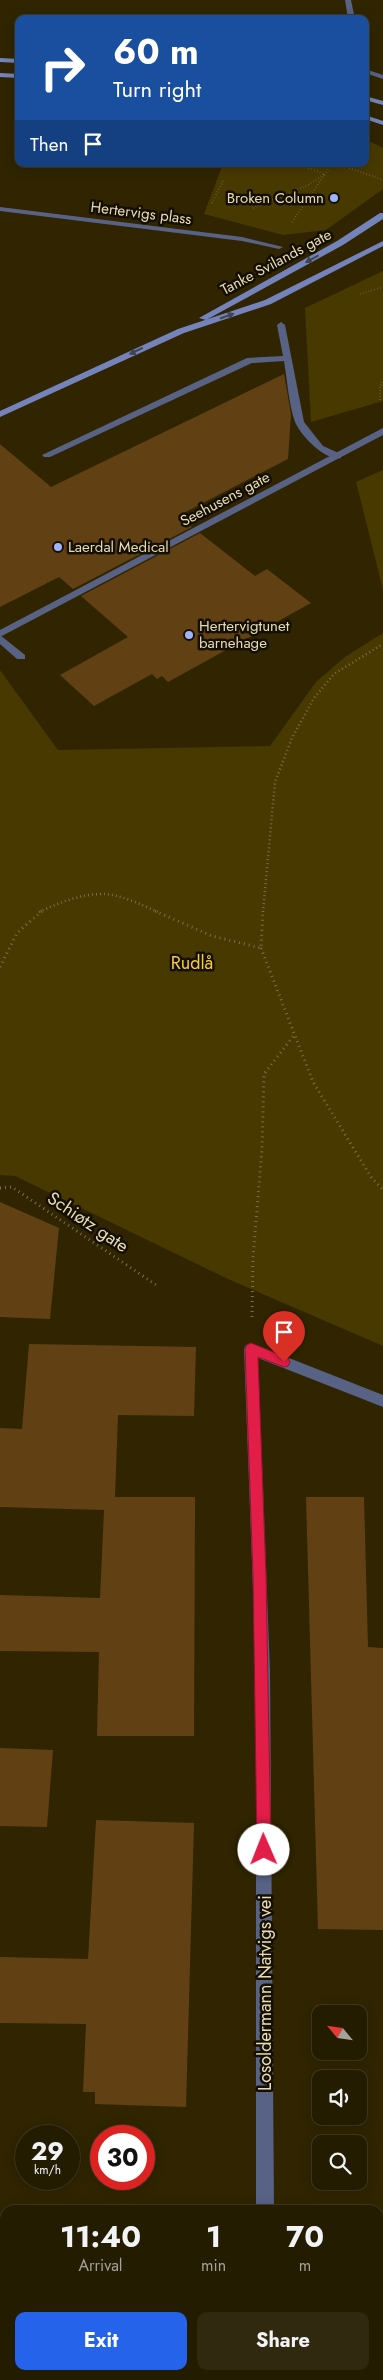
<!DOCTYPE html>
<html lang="en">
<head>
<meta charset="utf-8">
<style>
	:root { --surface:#241c00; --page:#30290f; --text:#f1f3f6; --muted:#a3a199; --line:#413a22; --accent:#2563eb }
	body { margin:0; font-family:Jost,sans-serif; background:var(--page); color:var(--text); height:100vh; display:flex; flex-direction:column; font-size:19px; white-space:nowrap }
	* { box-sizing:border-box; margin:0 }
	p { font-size:16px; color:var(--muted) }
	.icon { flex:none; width:28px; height:28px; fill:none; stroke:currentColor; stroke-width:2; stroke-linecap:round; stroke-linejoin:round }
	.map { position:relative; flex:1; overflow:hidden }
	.details { position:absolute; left:0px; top:2205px; width:384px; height:175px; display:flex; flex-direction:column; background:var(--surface); border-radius:15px 15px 0 0; box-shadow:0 2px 12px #0003,0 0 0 1px var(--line) }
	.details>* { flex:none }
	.guide { position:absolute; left:15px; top:15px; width:354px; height:152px; border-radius:10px; box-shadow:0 2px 12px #0003,0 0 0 1px var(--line); background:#1a4fa0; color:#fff; overflow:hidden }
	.needle { width:32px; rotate:299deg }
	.buttons { position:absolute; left:312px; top:2005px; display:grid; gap:10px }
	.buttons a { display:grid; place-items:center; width:55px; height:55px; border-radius:10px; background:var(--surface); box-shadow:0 2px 12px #0003,0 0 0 1px var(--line); font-size:25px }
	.speed { position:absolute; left:15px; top:2125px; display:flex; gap:10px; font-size:25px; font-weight:700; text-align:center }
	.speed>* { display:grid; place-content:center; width:65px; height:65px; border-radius:50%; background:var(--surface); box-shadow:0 2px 12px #0003,0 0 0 1px var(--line); line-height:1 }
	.speed small { font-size:12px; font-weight:400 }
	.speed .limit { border:8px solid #d22; background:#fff; color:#111 }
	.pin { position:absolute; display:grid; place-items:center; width:42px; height:42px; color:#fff; margin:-51px -21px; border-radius:50% 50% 50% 0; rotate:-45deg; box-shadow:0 0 5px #0007 }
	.pin .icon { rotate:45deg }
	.me { position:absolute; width:55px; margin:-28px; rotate:359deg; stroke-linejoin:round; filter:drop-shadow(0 0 4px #0008) }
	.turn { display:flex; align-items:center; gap:18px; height:105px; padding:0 15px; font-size:22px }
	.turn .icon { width:65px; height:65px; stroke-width:2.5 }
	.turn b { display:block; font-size:35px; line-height:42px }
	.then { display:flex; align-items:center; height:48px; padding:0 15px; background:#0003; gap:10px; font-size:19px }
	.eta { display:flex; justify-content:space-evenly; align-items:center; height:85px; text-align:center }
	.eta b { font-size:30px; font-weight:700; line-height:35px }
	.action { display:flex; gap:10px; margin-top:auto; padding:10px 15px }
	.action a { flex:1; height:58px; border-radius:10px; background:var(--accent); color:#fff; font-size:20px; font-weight:700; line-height:58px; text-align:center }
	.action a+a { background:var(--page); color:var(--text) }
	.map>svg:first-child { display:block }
</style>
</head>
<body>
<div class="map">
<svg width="383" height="2380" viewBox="0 0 383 2380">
	<rect width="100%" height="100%" fill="#302500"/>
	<g fill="#483900">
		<polygon points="365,139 383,148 383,189 326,230 283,235 204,214 223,164 365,164"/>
		<polygon points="383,271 383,401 311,422 305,308"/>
		<polygon points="383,470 383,590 356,482"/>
		<polygon points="383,633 383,1346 228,1279 15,1176 0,1175 0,670 58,750 270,746 316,682 345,657"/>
	</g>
	<g fill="#614113">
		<polygon points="284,374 291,414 288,459 178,516 192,527 73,589 59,577 0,607 0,444 51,487"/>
		<polygon points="200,533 255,576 267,569 311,603 168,682 162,676 157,679 152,674 94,706 60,675 128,637 81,596"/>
		<polygon points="0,1202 59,1228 50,1319 0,1317"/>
		<polygon points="29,1344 196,1347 194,1416 118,1415 115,1497 195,1497 194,1736 97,1736 99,1652 0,1651 0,1595 100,1598 104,1510 0,1507 0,1428 22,1429"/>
		<polygon points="306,1497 364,1497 368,1647 383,1648 383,1930 318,1929"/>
		<polygon points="0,1748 53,1750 47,1827 0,1826"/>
		<polygon points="96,1820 194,1823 186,2107 95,2104 95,2092 83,2092 86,2024 0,2023 0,1957 88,1959"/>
	</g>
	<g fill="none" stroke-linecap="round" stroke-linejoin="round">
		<g stroke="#7a6f4b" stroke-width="2" stroke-dasharray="0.5 2.5" stroke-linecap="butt">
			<polyline points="307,164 306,167 324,174"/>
			<polyline points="338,164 383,180"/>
			<polyline points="212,203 223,181"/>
			<polyline points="253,208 308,185 325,174"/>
			<polyline points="292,222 332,164"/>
			<polyline points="360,294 383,287"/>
			<polyline points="380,400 380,387 383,381"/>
		</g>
		<g stroke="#7a6f4b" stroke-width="2.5" stroke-dasharray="1 3" stroke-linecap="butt">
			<path d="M 39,912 C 59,903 80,894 102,894 C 120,894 142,905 158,912"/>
			<polyline points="263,912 275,782 292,738 314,698 334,674 383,644"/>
		</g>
		<g stroke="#7a6f4b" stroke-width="3" stroke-dasharray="1 4" stroke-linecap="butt">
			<polyline points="155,911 212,936 261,948 263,911"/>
			<polyline points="261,948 313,1082 371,1177 383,1190"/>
			<polyline points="0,967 17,933 42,911"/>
			<polyline points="0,1188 12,1187 159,1287"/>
			<polyline points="252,1317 253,1258 262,1149 264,1074 295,1034"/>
		</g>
		<g fill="#586285" fill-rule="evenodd">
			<polygon points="345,0 351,0 355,19 348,19"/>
			<polygon points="365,69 383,75 383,79 365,73"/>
			<path d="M 281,322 L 285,325 L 304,422 L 323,446 L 341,454 L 341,458 C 325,461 301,436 295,422 C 289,405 287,379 284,361 L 252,363 L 50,457 L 44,457 L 42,455 L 247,358 L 283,356 L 277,325 Z"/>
			<polygon points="0,635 25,655 25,659 17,659 0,644"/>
		</g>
		<g fill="#586285" fill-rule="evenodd">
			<polygon points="0,207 242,237 283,247 279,249 242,241 0,211"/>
			<polygon points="383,428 383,435 0,637 0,630"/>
			<polygon points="251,1343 383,1395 383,1407 258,1358 270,1671 274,2210 256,2210 256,1671 244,1349 246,1345"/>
			<rect x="0" y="2226" width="5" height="18"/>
			<rect x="379" y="2226" width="4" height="18"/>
			<rect x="258" y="2375" width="18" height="5"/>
		</g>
		<g fill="#7483bb" fill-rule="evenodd">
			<polygon points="0,58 19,59 19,63 0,62"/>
			<polygon points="0,73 19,74 19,78 0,77"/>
			<polygon points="365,96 383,101 383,105 365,100"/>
			<polygon points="365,115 383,121 383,125 365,119"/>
			<polygon points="380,213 383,213 383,219 343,245 206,320 199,318 337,241"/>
			<polygon points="383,241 383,246 271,304 184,333 0,417 0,411 178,329 265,300"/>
		</g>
	</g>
	<defs><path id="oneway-solid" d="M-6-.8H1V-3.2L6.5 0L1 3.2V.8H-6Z" transform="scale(1.25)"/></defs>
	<g fill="#404354">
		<use href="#oneway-solid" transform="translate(312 259) rotate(151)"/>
		<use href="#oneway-solid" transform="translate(227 316) rotate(-19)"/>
		<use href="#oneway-solid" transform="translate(136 351) rotate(155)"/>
	</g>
	<polygon fill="#e11d48" stroke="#92132f" points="251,1343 288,1358 290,1362 288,1366 284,1367 258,1357 266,1575 271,1850 269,1855 264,1857 259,1855 257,1850 253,1575 245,1349 247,1345"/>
	<g fill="#9fb3fd" stroke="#150f00" stroke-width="2">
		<circle cx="334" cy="198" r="5"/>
		<circle cx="58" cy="547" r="5"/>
		<circle cx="189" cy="635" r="5"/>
	</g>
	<g text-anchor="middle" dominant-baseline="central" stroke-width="5" stroke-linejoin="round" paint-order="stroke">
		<g font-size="15" fill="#e7dcba" stroke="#150f00" text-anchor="start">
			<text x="324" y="198" text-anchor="end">Broken Column</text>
			<text x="68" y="547">Laerdal Medical</text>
			<text x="199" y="626">Hertervigtunet<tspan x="199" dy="17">barnehage</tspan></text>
		</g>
		<g font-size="15" fill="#e7dcba" stroke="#150f00">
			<text transform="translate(141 213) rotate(7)">Hertervigs plass</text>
			<text transform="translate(276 262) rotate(-28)">Tanke Svilands gate</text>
			<text transform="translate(225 499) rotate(-28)">Seehusens gate</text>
		</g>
		<g font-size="18" fill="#f8ce41" stroke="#150f00">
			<text x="192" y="963">Rudlå</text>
		</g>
		<g font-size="18" fill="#e7dcba" stroke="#150f00">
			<text transform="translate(88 1222) rotate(34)">Schiøtz gate</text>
			<text transform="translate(265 1993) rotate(-90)">Losoldermann Natvigs vei</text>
		</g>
	</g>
</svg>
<div class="buttons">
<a><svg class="needle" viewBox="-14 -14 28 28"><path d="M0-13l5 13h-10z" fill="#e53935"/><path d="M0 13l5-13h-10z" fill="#a3a199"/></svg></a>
<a><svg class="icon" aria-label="sound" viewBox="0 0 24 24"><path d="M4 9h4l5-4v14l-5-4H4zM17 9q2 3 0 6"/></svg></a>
<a><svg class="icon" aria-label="search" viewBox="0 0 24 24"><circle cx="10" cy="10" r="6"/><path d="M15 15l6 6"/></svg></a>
</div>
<div class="speed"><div>29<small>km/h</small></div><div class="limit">30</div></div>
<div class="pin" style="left:284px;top:1362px;background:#d93025"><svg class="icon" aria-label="arrive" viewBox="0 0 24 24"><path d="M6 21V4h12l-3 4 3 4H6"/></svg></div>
<svg class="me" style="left:264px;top:1850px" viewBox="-20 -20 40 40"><circle r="19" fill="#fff"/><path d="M0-13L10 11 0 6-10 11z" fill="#e11d48"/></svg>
<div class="guide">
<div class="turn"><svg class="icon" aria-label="right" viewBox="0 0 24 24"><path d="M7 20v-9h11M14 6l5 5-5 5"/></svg><div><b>60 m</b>Turn right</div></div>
<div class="then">Then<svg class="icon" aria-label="arrive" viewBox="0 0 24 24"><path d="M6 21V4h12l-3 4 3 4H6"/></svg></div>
</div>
<section class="details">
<div class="eta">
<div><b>11:40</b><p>Arrival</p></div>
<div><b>1</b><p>min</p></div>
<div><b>70</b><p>m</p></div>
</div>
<div class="action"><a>Exit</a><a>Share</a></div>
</section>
</div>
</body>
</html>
